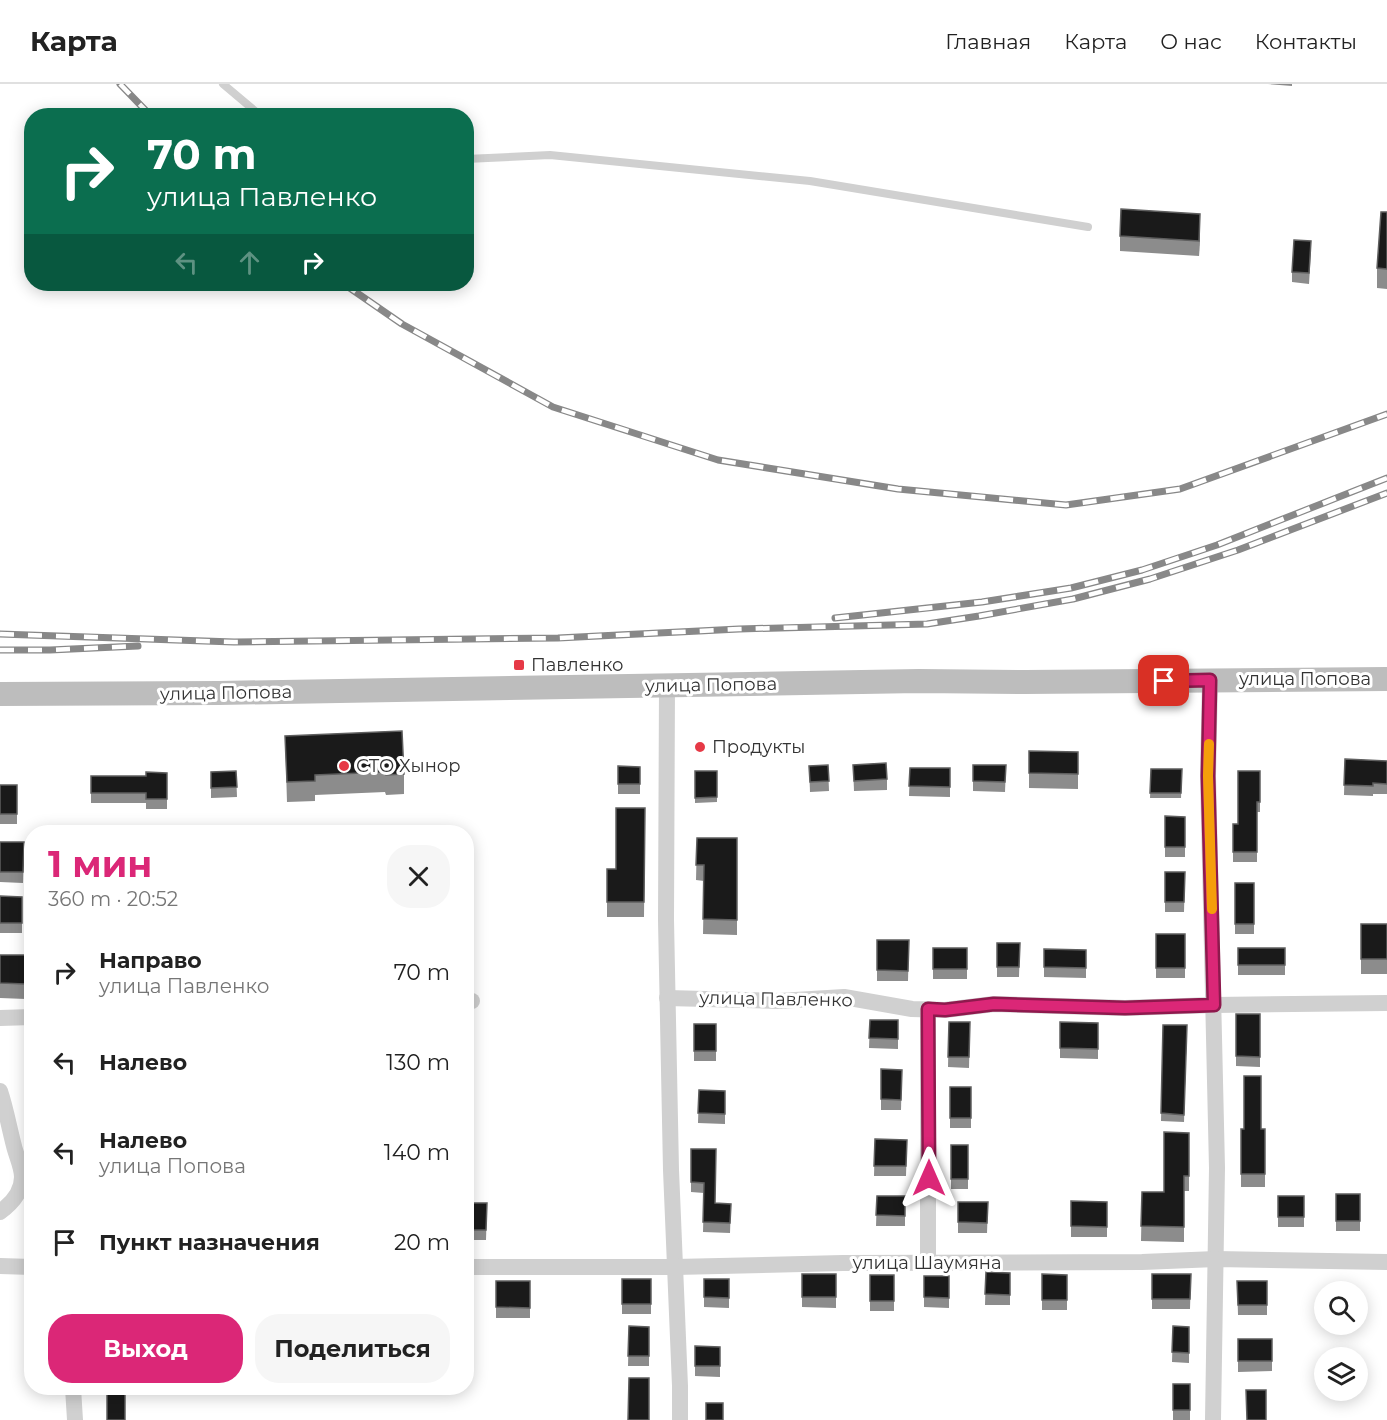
<!DOCTYPE html>
<html lang="ru">
<head>
<meta charset="utf-8">
<style>
	:root { --surface:#fff; --page:#f6f6f6; --text:#222; --muted:#767676; --line:#e0e0e0; --accent:#db2777 }
	body { margin:0; font-family:Montserrat,sans-serif; background:var(--page); color:var(--text); height:100vh; display:flex; flex-direction:column; font-size:22px; white-space:nowrap }
	* { box-sizing:border-box; margin:0 }
	p { font-size:20px; color:var(--muted) }
	.icon { flex:none; width:33px; height:33px; fill:none; stroke:currentColor; stroke-width:2; stroke-linecap:round; stroke-linejoin:round }
	.map { position:relative; flex:1; overflow:hidden }
	.drawer { position:absolute; left:24px; top:741px; width:450px; height:570px; display:flex; flex-direction:column; background:var(--surface); border-radius:24px; box-shadow:0 3px 15px #0003 }
	.drawer>* { flex:none }
	.hud { position:absolute; left:24px; top:24px; width:450px; height:183px; border-radius:24px; box-shadow:0 3px 15px #0003; background:#0b6e4f; color:#fff; overflow:hidden }
	.tools { position:absolute; left:1314px; top:1197px; display:grid; gap:12px }
	.tools a { display:grid; place-items:center; width:54px; height:54px; border-radius:50%; background:var(--surface); box-shadow:0 3px 15px #0003; font-size:30px }
	.pin { position:absolute; display:grid; place-items:center; width:51px; height:51px; color:#fff; margin:-26px; border-radius:12px; box-shadow:0 3px 9px #0006 }
	.me { position:absolute; width:66px; margin:-33px; rotate:0deg; stroke-linejoin:round; filter:drop-shadow(0 0 4px #0008) }
	.turn { display:flex; align-items:center; gap:21px; height:126px; padding:0 24px; font-size:27px }
	.turn .icon { width:78px; height:78px; stroke-width:2.5 }
	.turn b { display:block; font-size:42px; line-height:51px }
	.lanes { display:flex; align-items:center; height:57px; padding:0 24px; background:#0003; justify-content:center; gap:30px; direction:ltr }
	.lanes .off { opacity:.35 }
	.round { display:grid; place-items:center; flex:none; width:63px; height:63px; border-radius:24px; background:var(--page) }
	.overview { display:flex; align-items:center; justify-content:space-between; height:102px; padding:0 24px }
	h1 { font-size:36px; font-weight:700; line-height:45px; color:var(--accent) }
	.primary-button { display:flex; gap:12px; margin-top:auto; padding:12px 24px }
	.primary-button a { flex:1; height:69px; border-radius:24px; background:var(--accent); color:#fff; font-size:24px; font-weight:700; line-height:69px; text-align:center }
	.primary-button a+a { background:var(--page); color:var(--text) }
	ul { padding:0; list-style:none }
	li { display:flex; align-items:center; gap:18px; height:90px; padding:0 24px }
	li div { flex:1 }
	li b { display:block; font-size:22px }
	li em { font-style:normal }
	header { display:flex; align-items:center; gap:36px; box-sizing:border-box; height:84px; padding:0 30px; background:var(--surface); border-bottom:2px solid var(--line) }
	header strong { font-size:28px }
	nav { display:flex; gap:33px; margin-inline-start:auto; font-size:21px }
	.map>svg:first-child { display:block }
</style>
</head>
<body>
<header>
<strong>Карта</strong>
<nav><a>Главная</a><a>Карта</a><a>О нас</a><a>Контакты</a></nav>
</header>
<div class="map">
<svg width="1387" height="1336" viewBox="0 0 1387 1336">
	<rect width="100%" height="100%" fill="#fff"/>
	<g fill="none" stroke-linecap="round" stroke-linejoin="round">
		<g stroke="#d0d0d0" stroke-width="8">
			<polyline points="223,0 261,32"/>
			<polyline points="466,75 550,71 810,97 1088,143"/>
		</g>
		<g stroke="#d0d0d0" stroke-width="16">
			<polyline points="1210,596 1208,692 1217,1084 1213,1336"/>
			<polyline points="667,602 666,836 671,1086 680,1302 680,1336"/>
			<polyline points="667,914 779,917 844,913 912,925 945,926 994,920 1125,924 1214,921 1387,919"/>
			<polyline points="466,917 472,917"/>
			<polyline points="928,925 928,1179"/>
			<polyline points="0,934 32,933"/>
			<path d="M 0,1007 C 6,1025 9,1043 14,1062 C 16,1071 22,1083 22,1093 C 22,1108 11,1120 0,1128"/>
			<polyline points="0,1182 32,1183"/>
			<polyline points="466,1183 675,1183 843,1179 1142,1178 1216,1175 1387,1178"/>
			<polyline points="73,1304 75,1336"/>
		</g>
		<polyline stroke="#bdbdbd" stroke-width="24" points="0,610 219,609 919,597 1025,598 1387,595"/>
		<g stroke="#888" stroke-width="7">
			<g id="rail">
				<polyline points="120,0 151,32"/>
				<polyline points="344,200 402,240 553,323 718,376 898,405 1066,421 1180,405 1387,330"/>
				<polyline points="835,534 982,518 1071,504 1142,486 1217,461 1387,394"/>
				<polyline points="0,550 234,558 558,554 739,545 927,540 979,532 1073,515 1150,495 1238,466 1387,409"/>
				<polyline points="0,566 50,566 138,562"/>
			</g>
		</g>
		<use href="#rail" stroke="#fff" stroke-width="4.5" stroke-dasharray="14" stroke-linecap="butt"/>
	</g>
	<g fill="#8c8c8c">
		<polygon points="1268,0 1292,0 1292,2"/>
		<polygon points="1387,128 1387,205 1377,204 1377,184"/>
		<polygon points="1200,145 1199,172 1120,167 1120,152"/>
		<polygon points="1311,167 1309,200 1292,198 1292,188"/>
		<polygon points="285,652 404,690 404,710 386,711 385,708 315,711 315,717 287,718"/>
		<polygon points="1029,667 1078,668 1078,705 1029,704"/>
		<polygon points="1345,675 1387,677 1387,710 1373,710 1373,712 1344,711"/>
		<polygon points="828,681 829,707 810,708 809,682"/>
		<polygon points="853,681 887,695 887,706 854,707"/>
		<polygon points="973,681 1006,681 1005,708 973,707"/>
		<polygon points="618,682 640,683 640,710 618,710"/>
		<polygon points="910,684 950,684 950,713 909,712"/>
		<polygon points="1151,685 1182,685 1181,714 1150,714"/>
		<polygon points="236,687 237,713 211,714 211,688"/>
		<polygon points="695,687 717,687 717,718 695,719"/>
		<polygon points="1260,687 1260,728 1257,728 1257,778 1233,778 1233,740 1238,740"/>
		<polygon points="167,689 167,725 146,725 146,719 91,719 91,692 146,692"/>
		<rect x="0" y="701" width="17" height="39"/>
		<polygon points="645,724 644,833 607,833 607,785 616,785"/>
		<polygon points="1165,732 1185,733 1185,773 1165,773"/>
		<polygon points="697,754 737,754 737,851 703,850 704,797 696,796"/>
		<polygon points="0,758 24,758 23,799 0,798"/>
		<polygon points="1165,788 1185,788 1184,828 1165,828"/>
		<rect x="1235" y="799" width="19" height="51"/>
		<polygon points="0,812 22,813 22,849 0,849"/>
		<rect x="1361" y="840" width="26" height="50"/>
		<rect x="1156" y="850" width="29" height="44"/>
		<polygon points="877,856 909,856 908,897 877,897"/>
		<polygon points="997,859 1020,859 1019,893 997,893"/>
		<rect x="933" y="864" width="34" height="31"/>
		<rect x="1238" y="864" width="47" height="27"/>
		<polygon points="1044,865 1086,866 1086,894 1044,893"/>
		<polygon points="0,871 26,871 26,915 0,914"/>
		<polygon points="1236,930 1260,930 1260,983 1236,982"/>
		<polygon points="870,936 898,936 898,965 869,964"/>
		<polygon points="949,938 970,938 969,984 948,983"/>
		<polygon points="1060,938 1098,939 1098,975 1060,974"/>
		<rect x="694" y="940" width="22" height="37"/>
		<polygon points="1163,941 1187,941 1184,1038 1161,1037"/>
		<polygon points="881,985 902,986 901,1026 881,1026"/>
		<rect x="950" y="1003" width="21" height="41"/>
		<polygon points="699,1006 725,1007 725,1040 698,1039"/>
		<rect x="1241" y="1045" width="24" height="58"/>
		<polygon points="1189,1049 1189,1107 1184,1107 1184,1158 1141,1157 1142,1108 1164,1108"/>
		<polygon points="875,1055 907,1056 906,1092 874,1092"/>
		<rect x="951" y="1061" width="17" height="44"/>
		<polygon points="691,1065 715,1119 731,1120 730,1149 703,1148 704,1109 691,1108"/>
		<rect x="1336" y="1110" width="24" height="37"/>
		<polygon points="877,1112 905,1112 905,1142 876,1142"/>
		<rect x="1278" y="1112" width="26" height="31"/>
		<polygon points="1071,1117 1107,1118 1107,1153 1071,1153"/>
		<polygon points="958,1118 988,1118 987,1149 958,1149"/>
		<polygon points="466,1119 487,1119 486,1156 466,1156"/>
		<polygon points="986,1188 1010,1189 1010,1221 985,1221"/>
		<polygon points="802,1190 836,1190 836,1224 802,1223"/>
		<polygon points="1042,1190 1067,1191 1067,1226 1042,1226"/>
		<polygon points="1152,1190 1191,1190 1190,1225 1152,1225"/>
		<rect x="870" y="1191" width="24" height="36"/>
		<polygon points="924,1192 949,1192 949,1224 924,1223"/>
		<rect x="622" y="1195" width="29" height="35"/>
		<polygon points="704,1195 729,1195 729,1224 704,1223"/>
		<rect x="496" y="1197" width="34" height="37"/>
		<polygon points="1237,1197 1267,1197 1267,1231 1238,1231"/>
		<polygon points="629,1242 649,1243 649,1282 628,1282"/>
		<polygon points="1173,1242 1189,1243 1189,1279 1172,1278"/>
		<polygon points="1238,1255 1272,1255 1272,1287 1238,1288"/>
		<polygon points="695,1262 720,1263 720,1293 695,1292"/>
		<rect x="1173" y="1300" width="17" height="36"/>
		<polygon points="107,1304 128,1304 128,1308 125,1308"/>
	</g>
	<polygon fill="#5f5f5f" points="1200,130 1200,145 1199,172 1199,157"/>
	<g fill="#1a1a1a" stroke="#5f5f5f" stroke-width="1.5">
		<polygon points="1121,125 1200,130 1199,157 1120,152"/>
		<polygon points="1381,128 1387,128 1387,185 1377,184"/>
		<polygon points="1294,156 1311,157 1309,189 1292,188"/>
		<polygon points="402,647 404,690 386,691 385,688 315,691 315,697 287,698 285,652"/>
		<polygon points="1029,667 1078,668 1078,690 1029,689"/>
		<polygon points="1345,675 1387,677 1387,700 1373,699 1373,702 1344,701"/>
		<polygon points="886,679 887,695 854,697 853,681"/>
		<polygon points="828,681 829,697 810,698 809,682"/>
		<polygon points="973,681 1006,681 1005,698 973,697"/>
		<polygon points="618,682 640,683 640,700 618,700"/>
		<polygon points="910,684 950,684 950,703 909,702"/>
		<polygon points="1151,685 1182,685 1181,709 1150,709"/>
		<polygon points="236,687 237,703 211,704 211,688"/>
		<polygon points="695,687 717,687 717,713 695,714"/>
		<polygon points="1238,687 1260,687 1260,718 1257,718 1257,768 1233,768 1233,740 1238,740"/>
		<polygon points="146,688 167,689 167,715 146,715 146,709 91,709 91,692 146,692"/>
		<rect x="0" y="701" width="17" height="29"/>
		<polygon points="616,724 645,724 644,818 607,818 607,785 616,785"/>
		<polygon points="1165,732 1185,733 1185,763 1165,763"/>
		<polygon points="697,754 737,754 737,836 703,835 704,781 696,781"/>
		<polygon points="0,758 24,758 23,788 0,788"/>
		<polygon points="1165,788 1185,788 1184,818 1165,818"/>
		<rect x="1235" y="799" width="19" height="41"/>
		<polygon points="0,812 22,813 22,839 0,839"/>
		<rect x="1361" y="840" width="26" height="35"/>
		<rect x="1156" y="850" width="29" height="34"/>
		<polygon points="877,856 909,856 908,887 877,886"/>
		<polygon points="997,859 1020,859 1019,883 997,883"/>
		<rect x="933" y="864" width="34" height="21"/>
		<rect x="1238" y="864" width="47" height="17"/>
		<polygon points="1044,865 1086,866 1086,884 1044,883"/>
		<polygon points="0,871 26,871 26,900 0,899"/>
		<polygon points="1236,930 1260,930 1260,973 1236,972"/>
		<polygon points="870,936 898,936 898,955 869,954"/>
		<polygon points="949,938 970,938 969,973 948,973"/>
		<polygon points="1060,938 1098,939 1098,965 1060,964"/>
		<rect x="694" y="940" width="22" height="27"/>
		<polygon points="1163,941 1187,941 1184,1031 1161,1029"/>
		<polygon points="881,985 902,986 901,1016 881,1015"/>
		<polygon points="1244,992 1261,992 1261,1045 1265,1045 1265,1090 1241,1090 1241,1045 1244,1045"/>
		<rect x="950" y="1003" width="21" height="31"/>
		<polygon points="699,1006 725,1007 725,1030 698,1029"/>
		<polygon points="1164,1048 1189,1049 1189,1092 1184,1092 1184,1143 1141,1142 1142,1108 1164,1108"/>
		<polygon points="875,1055 907,1056 906,1082 874,1082"/>
		<rect x="951" y="1061" width="17" height="34"/>
		<polygon points="691,1065 716,1065 715,1119 731,1120 730,1139 703,1138 704,1099 691,1098"/>
		<rect x="1336" y="1110" width="24" height="27"/>
		<polygon points="877,1112 905,1112 905,1132 876,1131"/>
		<rect x="1278" y="1112" width="26" height="21"/>
		<polygon points="1071,1117 1107,1118 1107,1143 1071,1142"/>
		<polygon points="958,1118 988,1118 987,1139 958,1138"/>
		<polygon points="466,1119 487,1119 486,1146 466,1146"/>
		<polygon points="986,1188 1010,1189 1010,1211 985,1210"/>
		<rect x="802" y="1190" width="34" height="23"/>
		<polygon points="1042,1190 1067,1191 1067,1216 1042,1216"/>
		<polygon points="1152,1190 1191,1190 1190,1215 1152,1215"/>
		<rect x="870" y="1191" width="24" height="26"/>
		<polygon points="924,1192 949,1192 949,1214 924,1213"/>
		<rect x="622" y="1195" width="29" height="25"/>
		<polygon points="704,1195 729,1195 729,1214 704,1213"/>
		<polygon points="496,1197 530,1197 530,1224 496,1223"/>
		<polygon points="1237,1197 1267,1197 1267,1221 1238,1221"/>
		<polygon points="466,1200 468,1200 467,1220 466,1220"/>
		<polygon points="629,1242 649,1243 649,1272 628,1272"/>
		<polygon points="1173,1242 1189,1243 1189,1269 1172,1268"/>
		<rect x="1238" y="1255" width="34" height="22"/>
		<polygon points="695,1262 720,1263 720,1282 695,1282"/>
		<polygon points="629,1294 649,1294 649,1336 628,1336"/>
		<rect x="1173" y="1300" width="17" height="26"/>
		<rect x="107" y="1304" width="18" height="32"/>
		<polygon points="1246,1306 1266,1306 1266,1336 1247,1336"/>
		<rect x="706" y="1319" width="17" height="17"/>
	</g>
	<g fill="none" stroke-linecap="round" stroke-linejoin="round">
		<g stroke="#8e194d" stroke-width="15">
			<polyline id="route" points="929,1094 928,925 945,926 994,920 1125,924 1214,921 1208,692 1210,596 1164,597"/>
		</g>
		<use href="#route" stroke="#db2777" stroke-width="10"/>
		<polyline stroke="#f59e0b" stroke-width="10" points="1209,660 1208,692 1212,825"/>
	</g>
	<g fill="#e63946" stroke="#fff" stroke-width="2">
		<rect x="513" y="575" width="12" height="12" rx="3"/>
		<circle cx="700" cy="663" r="6"/>
		<circle cx="344" cy="682" r="6"/>
	</g>
	<g text-anchor="middle" dominant-baseline="central" stroke-width="6" stroke-linejoin="round" paint-order="stroke">
		<g font-size="18" fill="#333" stroke="#fff" text-anchor="start">
			<text x="531" y="581">Павленко</text>
			<text x="712" y="663">Продукты</text>
			<text x="356" y="682">СТО Хынор</text>
		</g>
		<g font-size="18" fill="#333" stroke="#fff">
			<text x="1305" y="595">улица Попова</text>
			<text transform="translate(711 601) rotate(-1)">улица Попова</text>
			<text transform="translate(226 609) rotate(-1)">улица Попова</text>
			<text transform="translate(776 915) rotate(1)">улица Павленко</text>
			<text x="927" y="1179">улица Шаумяна</text>
		</g>
	</g>
</svg>
<div class="tools">
<a><svg class="icon" aria-label="search" viewBox="0 0 24 24"><circle cx="10" cy="10" r="6"/><path d="M15 15l6 6"/></svg></a>
<a><svg class="icon" aria-label="layers" viewBox="0 0 24 24"><path d="M12 4l9 5-9 5-9-5zM3 14l9 5 9-5"/></svg></a>
</div>
<div class="pin" style="left:1164px;top:597px;background:#d93025"><svg class="icon" aria-label="arrive" viewBox="0 0 24 24"><path d="M6 21V4h12l-3 4 3 4H6"/></svg></div>
<svg class="me" style="left:929px;top:1094px" viewBox="-20 -20 40 40"><path d="M0-17L14 15 0 8-14 15z" fill="#db2777" stroke="#fff" stroke-width="4"/></svg>
<div class="hud">
<div class="turn"><svg class="icon" aria-label="right" viewBox="0 0 24 24"><path d="M7 20v-9h11M14 6l5 5-5 5"/></svg><div><b>70 m</b>улица Павленко</div></div>
<div class="lanes"><svg class="icon off" aria-label="left" viewBox="0 0 24 24"><path d="M17 20v-9H6M10 6l-5 5 5 5"/></svg><svg class="icon off" aria-label="ahead" viewBox="0 0 24 24"><path d="M12 20V5M6 11l6-6 6 6"/></svg><svg class="icon" aria-label="right" viewBox="0 0 24 24"><path d="M7 20v-9h11M14 6l5 5-5 5"/></svg></div>
</div>
<section class="drawer">
<div class="overview"><div><h1>1 мин</h1><p>360 m · 20:52</p></div><a class="round"><svg class="icon" aria-label="close" viewBox="0 0 24 24"><path d="M6 6l12 12M18 6L6 18"/></svg></a></div>
<ul>
<li><svg class="icon" aria-label="right" viewBox="0 0 24 24"><path d="M7 20v-9h11M14 6l5 5-5 5"/></svg><div><b>Направо</b><p>улица Павленко</p></div><em>70 m</em></li>
<li><svg class="icon" aria-label="left" viewBox="0 0 24 24"><path d="M17 20v-9H6M10 6l-5 5 5 5"/></svg><div><b>Налево</b></div><em>130 m</em></li>
<li><svg class="icon" aria-label="left" viewBox="0 0 24 24"><path d="M17 20v-9H6M10 6l-5 5 5 5"/></svg><div><b>Налево</b><p>улица Попова</p></div><em>140 m</em></li>
<li><svg class="icon" aria-label="arrive" viewBox="0 0 24 24"><path d="M6 21V4h12l-3 4 3 4H6"/></svg><div><b>Пункт назначения</b></div><em>20 m</em></li>
</ul>
<div class="primary-button"><a>Выход</a><a>Поделиться</a></div>
</section>
</div>
</body>
</html>
